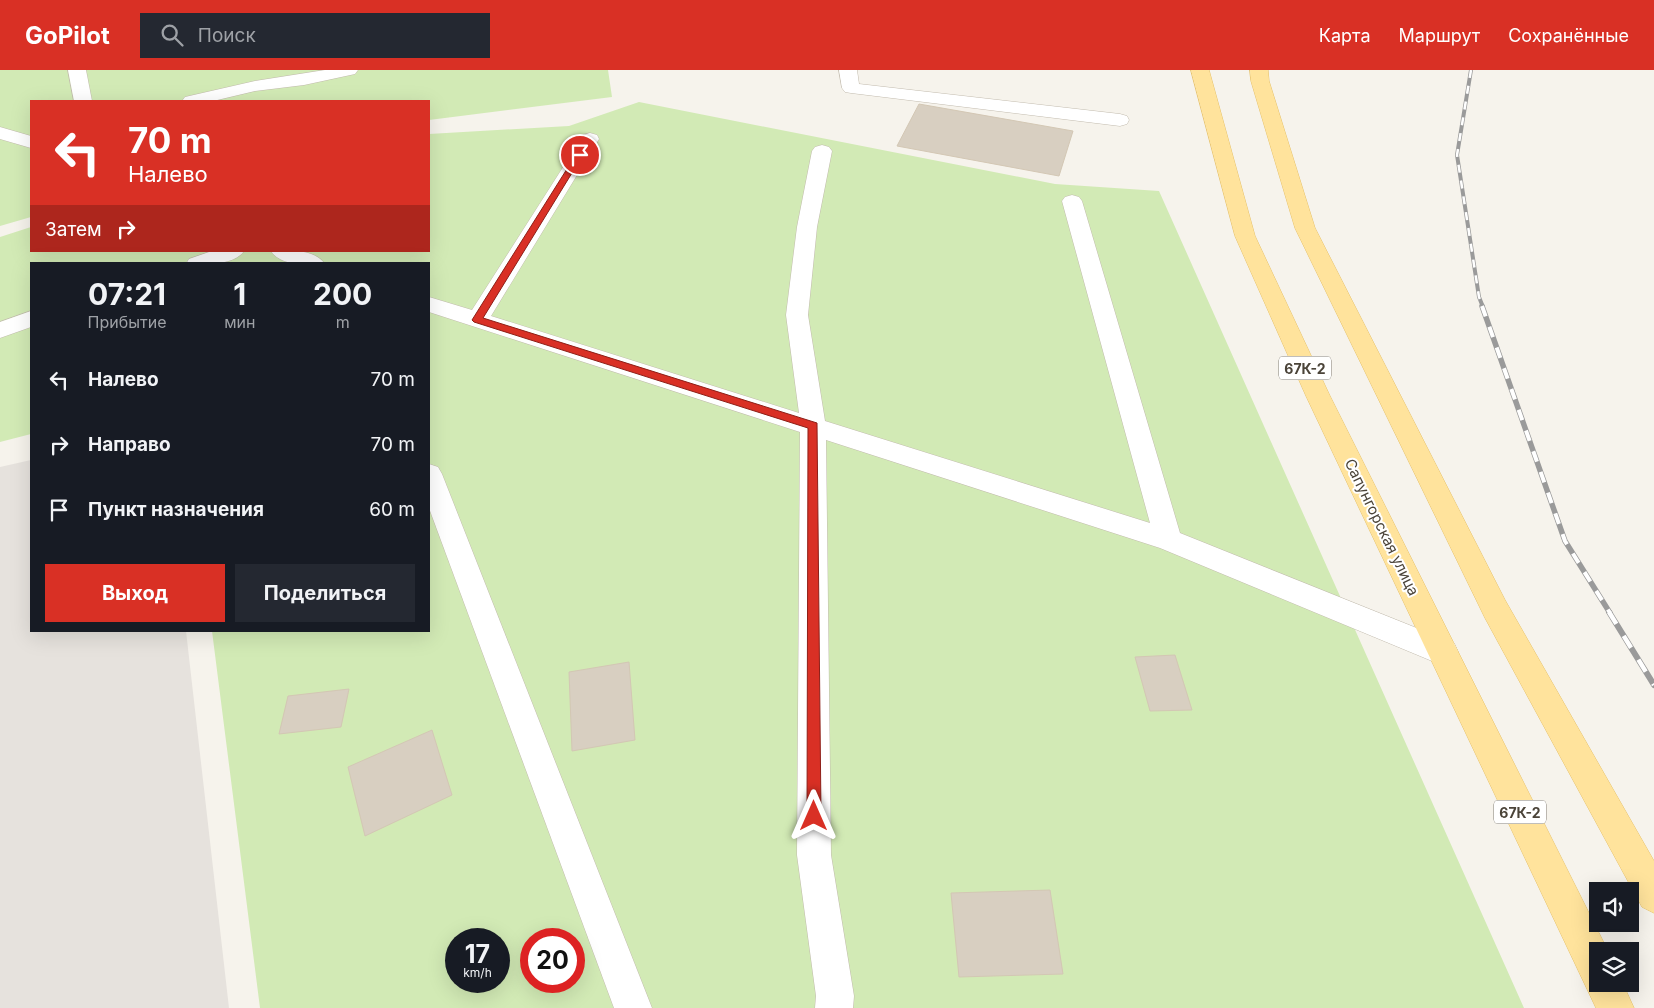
<!DOCTYPE html>
<html lang="ru">
<head>
<meta charset="utf-8">
<style>
	:root { --surface:#171b24; --page:#242831; --text:#f1f3f6; --muted:#9ea1a6; --accent:#d93025 }
	body { margin:0; font-family:Inter,sans-serif; background:var(--page); color:var(--text); height:100vh; display:flex; flex-direction:column; font-size:19px; white-space:nowrap }
	* { box-sizing:border-box; margin:0 }
	p { font-size:16px; color:var(--muted) }
	.icon { flex:none; width:28px; height:28px; fill:none; stroke:currentColor; stroke-width:2; stroke-linecap:round; stroke-linejoin:round }
	.map { position:relative; flex:1; overflow:hidden }
	.side { position:absolute; left:30px; top:192px; width:400px; height:370px; display:flex; flex-direction:column; background:var(--surface); border-radius:0px; box-shadow:0 5px 20px #0002 }
	.side>* { flex:none }
	.guide { position:absolute; left:30px; top:30px; width:400px; height:152px; border-radius:0px; box-shadow:0 5px 20px #0002; background:#d93025; color:#fff; overflow:hidden }
	.tools { position:absolute; left:1589px; top:812px; display:grid; gap:10px }
	.tools a { display:grid; place-items:center; width:50px; height:50px; border-radius:0px; background:var(--surface); box-shadow:0 5px 20px #0002; font-size:25px }
	.speed { position:absolute; left:445px; top:858px; display:flex; gap:10px; font-size:25px; font-weight:700; text-align:center }
	.speed>* { display:grid; place-content:center; width:65px; height:65px; border-radius:50%; background:var(--surface); box-shadow:0 5px 20px #0002; line-height:1 }
	.speed small { font-size:12px; font-weight:400 }
	.speed .limit { border:8px solid #d22; background:#fff; color:#111 }
	.pin { position:absolute; display:grid; place-items:center; width:42px; height:42px; color:#fff; margin:-21px; border:2px solid #fff; border-radius:50%; box-shadow:0 1px 5px #0007 }
	.me { position:absolute; width:55px; margin:-28px; rotate:0deg; stroke-linejoin:round; filter:drop-shadow(0 0 4px #0008) }
	.turn { display:flex; align-items:center; gap:18px; height:105px; padding:0 15px; font-size:22px }
	.turn .icon { width:65px; height:65px; stroke-width:2.5 }
	.turn b { display:block; font-size:35px; line-height:42px }
	.then { display:flex; align-items:center; height:48px; padding:0 15px; background:#0003; gap:10px; font-size:19px }
	.eta { display:flex; justify-content:space-evenly; align-items:center; height:85px; text-align:center }
	.eta b { font-size:30px; font-weight:700; line-height:35px }
	.cta { display:flex; gap:10px; margin-top:auto; padding:10px 15px }
	.cta a { flex:1; height:58px; border-radius:0px; background:var(--accent); color:#fff; font-size:20px; font-weight:700; line-height:58px; text-align:center }
	.cta a+a { background:var(--page); color:var(--text) }
	ul { padding:0; list-style:none }
	li { display:flex; align-items:center; gap:15px; height:65px; padding:0 15px }
	li div { flex:1 }
	li b { display:block; font-size:19px }
	li em { font-style:normal }
	header { display:flex; align-items:center; gap:30px; box-sizing:border-box; height:70px; padding:0 25px; background:var(--accent); color:#fff }
	header strong { font-size:24px }
	nav { display:flex; gap:28px; margin-inline-start:auto; font-size:18px }
	.search { width:350px; height:45px; background:var(--page); display:flex; align-items:center; gap:12px; box-sizing:border-box; padding:0 18px; border-radius:0px; color:var(--muted); font-size:19px }
	.map>svg:first-child { display:block }
</style>
</head>
<body>
<header>
<strong>GoPilot</strong>
<div class="search"><svg class="icon" aria-label="search" viewBox="0 0 24 24"><circle cx="10" cy="10" r="6"/><path d="M15 15l6 6"/></svg>Поиск</div>
<nav><a>Карта</a><a>Маршрут</a><a>Сохранённые</a></nav>
</header>
<div class="map">
<svg width="1654" height="938" viewBox="0 0 1654 938">
	<rect width="100%" height="100%" fill="#f6f3ec"/>
	<polygon fill="#e6e2dd" points="31,390 31,561 186,561 229,938 0,938 0,397"/>
	<g fill="#d2eab5" fill-rule="evenodd">
		<polygon points="0,0 608,0 612,27 429,50 429,31 31,31 31,147 0,156"/>
		<path d="M 639,32 L 1055,114 L 1159,121 L 1524,938 L 260,938 L 212,561 L 429,561 L 429,194 L 31,194 L 31,364 L 0,372 L 0,167 L 31,157 L 31,181 L 429,181 L 429,64 L 569,56 ZM 456,869 L 499,869 L 499,911 L 456,911 ZM 531,869 L 574,869 L 574,911 L 531,911 Z"/>
	</g>
	<g fill="#d8cfc1" stroke="#d3c7b4">
		<polygon points="919,34 1073,61 1059,106 897,76"/>
		<polygon points="1175,585 1192,640 1150,641 1135,587"/>
		<polygon points="629,592 635,670 572,681 569,602"/>
		<polygon points="349,619 341,657 279,664 288,626"/>
		<polygon points="432,660 452,725 365,766 348,697"/>
		<polygon points="1050,820 1063,904 959,907 951,823"/>
	</g>
	<g fill="none" stroke-linecap="round" stroke-linejoin="round">
		<g stroke="#c2bbae" stroke-width="1">
			<g id="minor">
				<polygon points="68,0 86,0 92,31 74,31"/>
				<polygon points="325,0 358,0 355,4 304,15 255,21 213,31 182,31 185,27 255,11"/>
				<polygon points="839,0 857,0 859,14 1120,44 1127,46 1129,50 1127,54 1120,56 851,23 845,22 842,18"/>
				<polygon points="0,57 31,66 31,78 0,69"/>
				<polygon points="590,63 597,65 599,69 491,246 799,343 786,245 797,157 812,81 815,77 822,75 829,77 832,81 817,157 808,245 825,351 1150,453 1062,131 1065,127 1072,125 1079,127 1082,131 1180,463 1454,573 1458,582 1454,591 1443,595 1432,591 1160,478 826,370 831,785 854,926 853,938 815,938 816,926 797,785 800,362 429,242 429,227 472,240 581,69 583,65"/>
				<path d="M 212,181 L 244,181 C 234,196 203,194 186,194 L 189,189 Z"/>
				<path d="M 271,181 C 287,181 314,178 325,194 C 308,194 281,197 271,181 Z"/>
				<polygon points="31,241 31,257 0,268 0,252"/>
				<polygon points="429,394 438,397 442,404 652,938 614,938 429,438"/>
			</g>
		</g>
		<g stroke="#e6c16a" stroke-width="1">
			<g id="major">
				<polygon points="1191,0 1209,0 1255,166 1330,326 1608,881 1598,881 1598,914 1623,914 1634,938 1596,938 1306,326 1235,166"/>
				<polygon points="1250,0 1268,0 1269,11 1315,158 1505,530 1654,791 1654,843 1642,837 1485,548 1295,158 1251,11"/>
			</g>
		</g>
		<use href="#minor" fill="#fff" fill-rule="evenodd"/>
		<use href="#major" fill="#ffe39c" fill-rule="evenodd"/>
		<g stroke="#9a9a9a" stroke-width="4">
			<polyline id="rail-far2" points="1471,0 1457,85 1479,227 1483,237"/>
		</g>
		<g stroke="#9a9a9a" stroke-width="5.5">
			<polyline id="rail-far1" points="1482,236 1565,471 1610,543"/>
		</g>
		<g stroke="#9a9a9a" stroke-width="6">
			<polyline id="rail" points="1609,542 1654,615"/>
		</g>
		<use href="#rail-far2" stroke="#fff" stroke-width="2.5" stroke-dasharray="8" stroke-linecap="butt"/>
		<use href="#rail-far1" stroke="#fff" stroke-width="4" stroke-dasharray="11" stroke-linecap="butt"/>
		<use href="#rail" stroke="#fff" stroke-width="4.5" stroke-dasharray="14" stroke-linecap="butt"/>
	</g>
	<polygon fill="#d93025" stroke="#8d1f18" points="577,83 583,85 483,248 817,353 821,746 819,751 814,753 809,751 807,746 808,358 474,252 472,250"/>
	<g text-anchor="middle" dominant-baseline="central" stroke-width="4" stroke-linejoin="round" paint-order="stroke">
		<g fill="#fff" stroke="#817c74" stroke-width="1">
			<rect x="1279" y="286.5" width="52" height="23" rx="4"/>
			<rect x="1494" y="730.5" width="52" height="23" rx="4"/>
		</g>
		<g font-size="14" font-weight="bold" fill="#4b4439">
			<text x="1305" y="298">67К-2</text>
			<text x="1520" y="742">67К-2</text>
		</g>
		<g font-size="15" fill="#4b4439" stroke="#fff">
			<text transform="translate(1382 457) rotate(64)">Сапунгорская улица</text>
		</g>
	</g>
</svg>
<div class="tools">
<a><svg class="icon" aria-label="sound" viewBox="0 0 24 24"><path d="M4 9h4l5-4v14l-5-4H4zM17 9q2 3 0 6"/></svg></a>
<a><svg class="icon" aria-label="layers" viewBox="0 0 24 24"><path d="M12 4l9 5-9 5-9-5zM3 14l9 5 9-5"/></svg></a>
</div>
<div class="speed"><div>17<small>km/h</small></div><div class="limit">20</div></div>
<div class="pin" style="left:580px;top:85px;background:#d93025"><svg class="icon" aria-label="arrive" viewBox="0 0 24 24"><path d="M6 21V4h12l-3 4 3 4H6"/></svg></div>
<svg class="me" style="left:814px;top:746px" viewBox="-20 -20 40 40"><path d="M0-17L14 15 0 8-14 15z" fill="#d93025" stroke="#fff" stroke-width="4"/></svg>
<div class="guide">
<div class="turn"><svg class="icon" aria-label="left" viewBox="0 0 24 24"><path d="M17 20v-9H6M10 6l-5 5 5 5"/></svg><div><b>70 m</b>Налево</div></div>
<div class="then">Затем<svg class="icon" aria-label="right" viewBox="0 0 24 24"><path d="M7 20v-9h11M14 6l5 5-5 5"/></svg></div>
</div>
<section class="side">
<div class="eta">
<div><b>07:21</b><p>Прибытие</p></div>
<div><b>1</b><p>мин</p></div>
<div><b>200</b><p>m</p></div>
</div>
<ul>
<li><svg class="icon" aria-label="left" viewBox="0 0 24 24"><path d="M17 20v-9H6M10 6l-5 5 5 5"/></svg><div><b>Налево</b></div><em>70 m</em></li>
<li><svg class="icon" aria-label="right" viewBox="0 0 24 24"><path d="M7 20v-9h11M14 6l5 5-5 5"/></svg><div><b>Направо</b></div><em>70 m</em></li>
<li><svg class="icon" aria-label="arrive" viewBox="0 0 24 24"><path d="M6 21V4h12l-3 4 3 4H6"/></svg><div><b>Пункт назначения</b></div><em>60 m</em></li>
</ul>
<div class="cta"><a>Выход</a><a>Поделиться</a></div>
</section>
</div>
</body>
</html>
